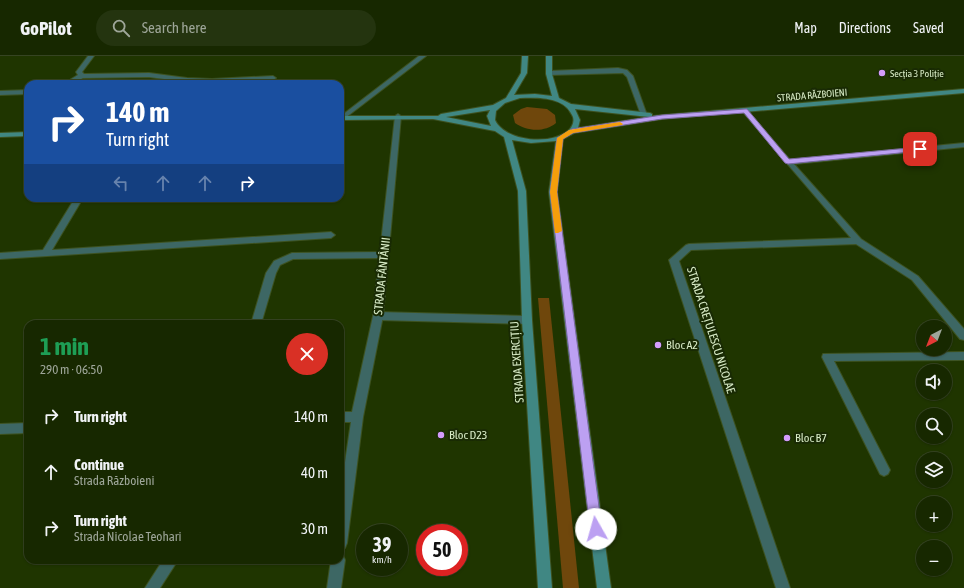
<!DOCTYPE html>
<html lang="en">
<head>
<meta charset="utf-8">
<style>
	:root { --surface:#172800; --page:#24340f; --text:#f1f3f6; --muted:#9ea699; --line:#364422 }
	body { margin:0; font-family:"Asap Condensed",sans-serif; background:var(--page); color:var(--text); height:100vh; display:flex; flex-direction:column; font-size:15px; white-space:nowrap }
	* { box-sizing:border-box; margin:0 }
	p { font-size:13px; color:var(--muted) }
	.icon { flex:none; width:22px; height:22px; fill:none; stroke:currentColor; stroke-width:2; stroke-linecap:round; stroke-linejoin:round }
	.map { position:relative; flex:1; overflow:hidden }
	.details { position:absolute; left:24px; top:264px; width:320px; height:244px; display:flex; flex-direction:column; background:var(--surface); border-radius:12px; box-shadow:0 1px 3px #0004,0 0 0 1px var(--line) }
	.details>* { flex:none }
	.guide { position:absolute; left:24px; top:24px; width:320px; height:122px; border-radius:12px; box-shadow:0 1px 3px #0004,0 0 0 1px var(--line); background:#1a4fa0; color:#fff; overflow:hidden }
	.needle { width:26px; rotate:222deg }
	.controls { position:absolute; left:916px; top:264px; display:grid; gap:8px }
	.controls a { display:grid; place-items:center; width:36px; height:36px; border-radius:50%; background:var(--surface); box-shadow:0 1px 3px #0004,0 0 0 1px var(--line); font-size:20px }
	.speed { position:absolute; left:356px; top:468px; display:flex; gap:8px; font-size:20px; font-weight:700; text-align:center }
	.speed>* { display:grid; place-content:center; width:52px; height:52px; border-radius:50%; background:var(--surface); box-shadow:0 1px 3px #0004,0 0 0 1px var(--line); line-height:1 }
	.speed small { font-size:10px; font-weight:400 }
	.speed .limit { border:6px solid #d22; background:#fff; color:#111 }
	.pin { position:absolute; display:grid; place-items:center; width:34px; height:34px; color:#fff; margin:-17px; border-radius:8px; box-shadow:0 2px 6px #0006 }
	.me { position:absolute; width:44px; margin:-22px; rotate:353deg; stroke-linejoin:round; filter:drop-shadow(0 0 3px #0008) }
	.turn { display:flex; align-items:center; gap:14px; height:84px; padding:0 16px; font-size:18px }
	.turn .icon { width:52px; height:52px; stroke-width:2.5 }
	.turn b { display:block; font-size:28px; line-height:34px }
	.lanes { display:flex; align-items:center; height:38px; padding:0 16px; background:#0003; justify-content:center; gap:20px; direction:ltr }
	.lanes .off { opacity:.35 }
	.round { display:grid; place-items:center; flex:none; width:42px; height:42px; border-radius:21px; background:var(--page) }
	.summary { display:flex; align-items:center; justify-content:space-between; height:68px; padding:0 16px }
	h1 { font-size:24px; font-weight:700; line-height:30px; color:#1e9e55 }
	ul { padding:0; list-style:none }
	li { display:flex; align-items:center; gap:12px; height:56px; padding:0 16px }
	li div { flex:1 }
	li b { display:block; font-size:15px }
	li em { font-style:normal }
	header { display:flex; align-items:center; gap:24px; box-sizing:border-box; height:56px; padding:0 20px; background:var(--surface); border-bottom:1px solid var(--line) }
	header strong { font-size:19px }
	nav { display:flex; gap:22px; margin-inline-start:auto; font-size:14px }
	.search { width:280px; height:36px; background:var(--page); display:flex; align-items:center; gap:10px; box-sizing:border-box; padding:0 14px; border-radius:22px; color:var(--muted); font-size:15px }
	.map>svg:first-child { display:block }
</style>
</head>
<body>
<header>
<strong>GoPilot</strong>
<div class="search"><svg class="icon" aria-label="search" viewBox="0 0 24 24"><circle cx="10" cy="10" r="6"/><path d="M15 15l6 6"/></svg>Search here</div>
<nav><a>Map</a><a>Directions</a><a>Saved</a></nav>
</header>
<div class="map">
<svg width="964" height="532" viewBox="0 0 964 532">
	<rect width="100%" height="100%" fill="#1f3500"/>
	<g fill="#6f470c">
		<path d="M 527,51 L 547,53 L 555,59 L 556,67 C 544,77 526,75 515,67 L 513,59 L 521,53 Z"/>
		<polygon points="538,242 549,242 579,532 563,532"/>
	</g>
	<g fill="none" stroke-linecap="round" stroke-linejoin="round">
		<g stroke="#3d5220" stroke-width="2">
			<g id="lane">
				<polygon points="88,0 94,0 82,16 84,18 149,17 187,22 212,23 273,20 276,22 273,24 212,27 187,26 149,21 83,22 71,28 63,28 78,19 76,16"/>
				<polygon points="618,12 627,14 633,20 647,59 646,60 641,59 627,21 623,17 549,19 546,17 549,15"/>
				<polygon points="28,34 28,38 0,39 0,35"/>
				<polygon points="75,142 83,142 52,194 331,176 335,179 331,182 0,203 0,197 43,194"/>
				<polygon points="378,256 527,260 531,261 532,264 531,267 527,268 378,264 374,263 373,260 374,257"/>
				<polygon points="964,296 964,304 834,305 890,414 888,418 884,420 880,418 822,301 823,298"/>
			</g>
		</g>
		<g stroke="#3d5220" stroke-width="2">
			<g id="street">
				<polygon points="419,0 426,0 345,62 341,62 341,60"/>
				<polygon points="745,53 747,54 790,104 964,87 964,91 794,108 861,183 918,220 964,273 964,284 960,283 912,224 856,188 691,194 679,205 790,532 776,532 669,204 686,189 689,188 851,182 743,56 743,54"/>
				<polygon points="398,58 401,60 383,260 363,361 347,487 345,492 340,494 340,440 351,366 340,366 340,356 352,356 373,260 379,202 293,203 280,209 276,217 261,268 251,268 266,217 274,205 292,197 380,196 395,60"/>
				<polygon points="28,367 28,377 0,378 0,368"/>
				<polygon points="340,498 343,499 345,504 341,532 327,532 331,504 340,504"/>
				<polygon points="163,504 178,504 160,532 145,532"/>
			</g>
		</g>
		<g stroke="#3d5220" stroke-width="2">
			<g id="secondary">
				<path d="M 522,0 L 528,0 L 527,17 L 514,39 L 535,38 L 552,40 L 546,18 L 546,0 L 552,0 L 552,18 L 559,42 L 571,48 L 650,57 L 652,58 L 652,60 L 964,33 L 964,37 L 662,63 L 574,77 L 563,83 L 557,136 L 611,532 L 597,532 L 549,136 L 556,85 L 531,87 L 512,84 L 526,135 L 532,264 L 552,532 L 538,532 L 522,264 L 518,135 L 504,81 L 495,75 L 433,63 L 340,64 L 340,60 L 438,60 L 441,58 L 493,49 L 506,42 L 521,17 ZM 520,42 C 538,41 564,41 572,59 C 575,64 573,69 570,73 C 554,90 505,86 495,64 L 496,55 L 505,47 ZM 575,53 L 649,61 L 578,72 L 580,64 ZM 490,54 L 487,60 L 491,70 L 446,61 Z"/>
				<polygon points="28,76 28,80 0,81 0,77"/>
			</g>
		</g>
		<use href="#lane" fill="#3d6764" fill-rule="evenodd"/>
		<use href="#street" fill="#3d6764" fill-rule="evenodd"/>
		<use href="#secondary" fill="#408783" fill-rule="evenodd"/>
	</g>
	<polygon fill="#bca0f2" stroke="#7a689d" points="745,53 747,53 789,103 920,91 923,93 920,95 788,108 785,107 744,57 662,63 573,77 563,83 557,136 602,473 600,477 596,478 592,477 590,473 550,136 557,82 572,73 662,59"/>
	<polygon fill="#f59e0b" points="620,66 623,68 622,69 573,77 563,83 557,136 562,175 558,177 555,177 550,136 557,82 569,74"/>
	<g fill="#d49cfc" stroke="#192a04" stroke-width="1.5">
		<circle cx="882" cy="17" r="4"/>
		<circle cx="658" cy="289" r="4"/>
		<circle cx="441" cy="379" r="4"/>
		<circle cx="787" cy="382" r="4"/>
	</g>
	<g text-anchor="middle" dominant-baseline="central" stroke-width="4" stroke-linejoin="round" paint-order="stroke">
		<g font-size="10" fill="#d8ebc6" stroke="#192a04" text-anchor="start">
			<text x="890" y="17">Secția 3 Poliție</text>
		</g>
		<g font-size="10" fill="#d8ebc6" stroke="#192a04">
			<text transform="translate(812 39) rotate(-5)">STRADA RĂZBOIENI</text>
		</g>
		<g font-size="12" fill="#d8ebc6" stroke="#192a04">
			<text transform="translate(382 220) rotate(-84)">STRADA FÂNTÂNII</text>
			<text transform="translate(711 274) rotate(72)">STRADA CREȚULESCU NICOLAE</text>
			<text transform="translate(517 306) rotate(-94)">STRADA EXERCIȚIU</text>
		</g>
		<g font-size="12" fill="#d8ebc6" stroke="#192a04" text-anchor="start">
			<text x="666" y="289">Bloc A2</text>
			<text x="449" y="379">Bloc D23</text>
			<text x="795" y="382">Bloc B7</text>
		</g>
	</g>
</svg>
<div class="controls">
<a><svg class="needle" viewBox="-14 -14 28 28"><path d="M0-13l5 13h-10z" fill="#e53935"/><path d="M0 13l5-13h-10z" fill="#9ea699"/></svg></a>
<a><svg class="icon" aria-label="sound" viewBox="0 0 24 24"><path d="M4 9h4l5-4v14l-5-4H4zM17 9q2 3 0 6"/></svg></a>
<a><svg class="icon" aria-label="search" viewBox="0 0 24 24"><circle cx="10" cy="10" r="6"/><path d="M15 15l6 6"/></svg></a>
<a><svg class="icon" aria-label="layers" viewBox="0 0 24 24"><path d="M12 4l9 5-9 5-9-5zM3 14l9 5 9-5"/></svg></a>
<a>+</a>
<a>−</a>
</div>
<div class="speed"><div>39<small>km/h</small></div><div class="limit">50</div></div>
<div class="pin" style="left:920px;top:93px;background:#d93025"><svg class="icon" aria-label="arrive" viewBox="0 0 24 24"><path d="M6 21V4h12l-3 4 3 4H6"/></svg></div>
<svg class="me" style="left:596px;top:473px" viewBox="-20 -20 40 40"><circle r="19" fill="#fff"/><path d="M0-13L10 11 0 6-10 11z" fill="#bca0f2"/></svg>
<div class="guide">
<div class="turn"><svg class="icon" aria-label="right" viewBox="0 0 24 24"><path d="M7 20v-9h11M14 6l5 5-5 5"/></svg><div><b>140 m</b>Turn right</div></div>
<div class="lanes"><svg class="icon off" aria-label="left" viewBox="0 0 24 24"><path d="M17 20v-9H6M10 6l-5 5 5 5"/></svg><svg class="icon off" aria-label="ahead" viewBox="0 0 24 24"><path d="M12 20V5M6 11l6-6 6 6"/></svg><svg class="icon off" aria-label="ahead" viewBox="0 0 24 24"><path d="M12 20V5M6 11l6-6 6 6"/></svg><svg class="icon" aria-label="right" viewBox="0 0 24 24"><path d="M7 20v-9h11M14 6l5 5-5 5"/></svg></div>
</div>
<section class="details">
<div class="summary"><div><h1>1 min</h1><p>290 m · 06:50</p></div><a class="round" style="background:#d93025;color:#fff"><svg class="icon" aria-label="close" viewBox="0 0 24 24"><path d="M6 6l12 12M18 6L6 18"/></svg></a></div>
<ul>
<li><svg class="icon" aria-label="right" viewBox="0 0 24 24"><path d="M7 20v-9h11M14 6l5 5-5 5"/></svg><div><b>Turn right</b></div><em>140 m</em></li>
<li><svg class="icon" aria-label="ahead" viewBox="0 0 24 24"><path d="M12 20V5M6 11l6-6 6 6"/></svg><div><b>Continue</b><p>Strada Războieni</p></div><em>40 m</em></li>
<li><svg class="icon" aria-label="right" viewBox="0 0 24 24"><path d="M7 20v-9h11M14 6l5 5-5 5"/></svg><div><b>Turn right</b><p>Strada Nicolae Teohari</p></div><em>30 m</em></li>
</ul>
</section>
</div>
</body>
</html>
